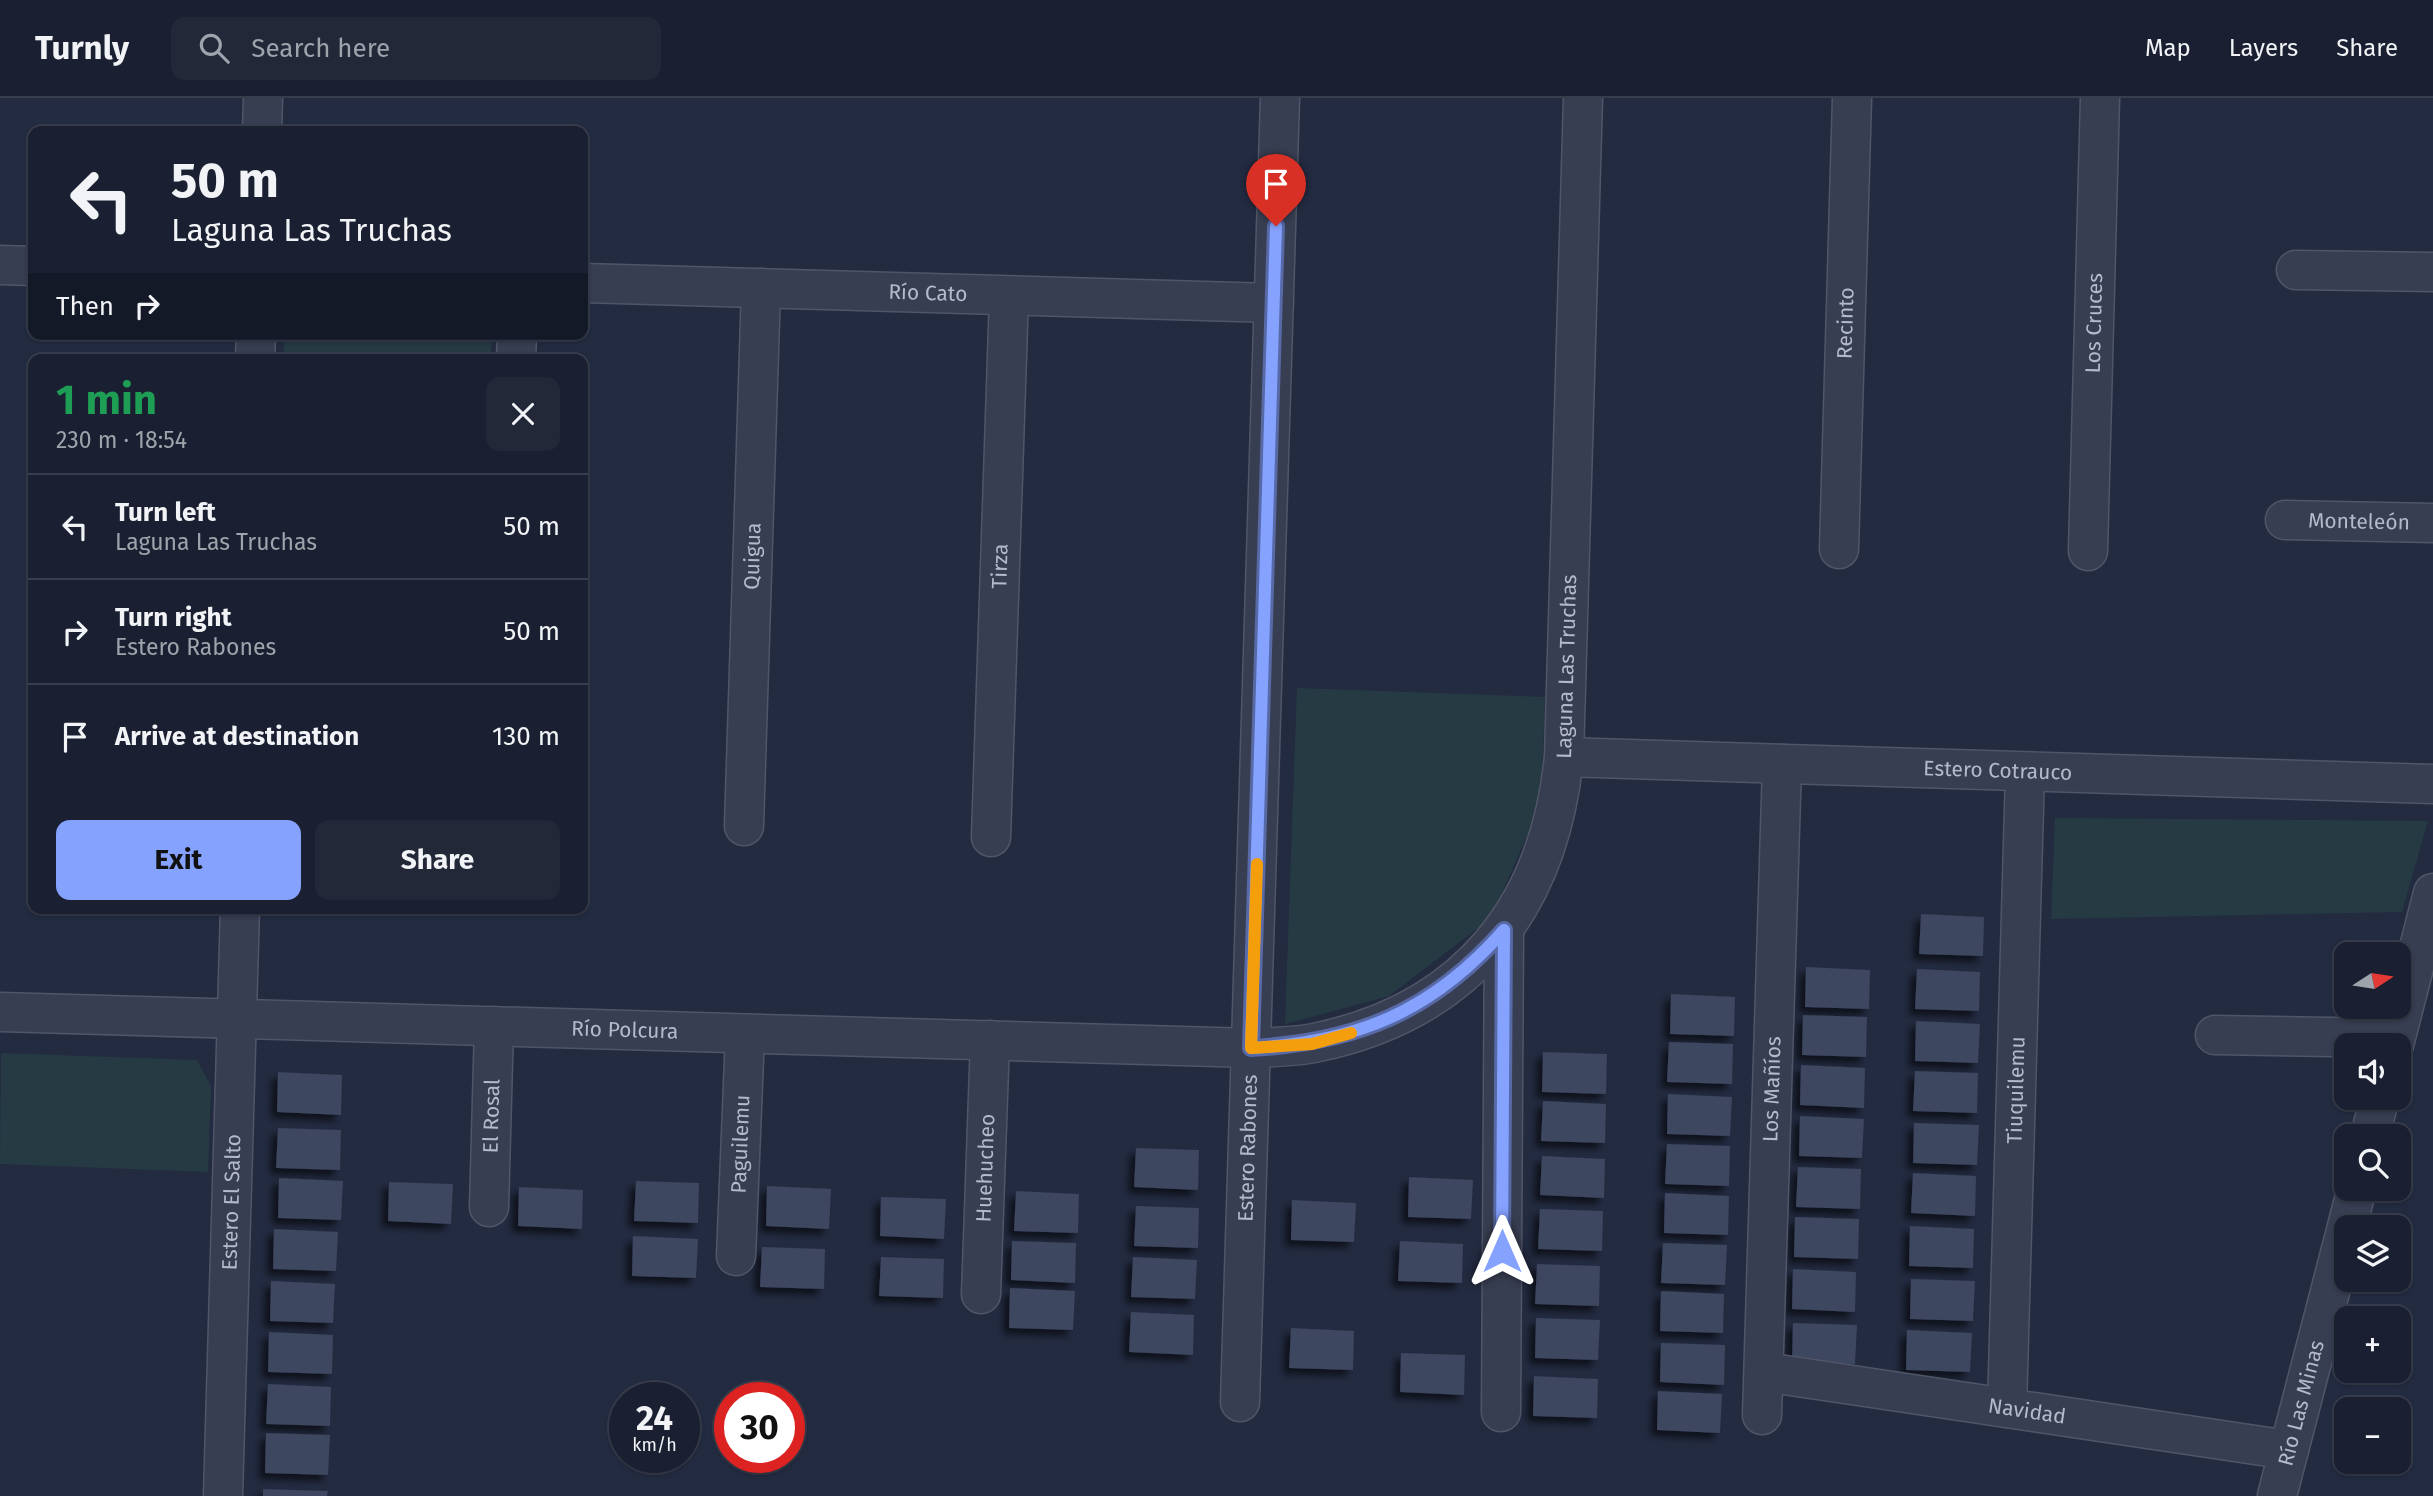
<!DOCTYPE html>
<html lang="en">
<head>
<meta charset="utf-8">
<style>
	:root { --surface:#1a2031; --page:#232839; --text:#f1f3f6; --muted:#9fa3ab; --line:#383e4d; --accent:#86a2ff }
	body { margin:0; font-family:"Fira Sans",sans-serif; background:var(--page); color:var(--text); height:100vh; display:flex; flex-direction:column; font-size:26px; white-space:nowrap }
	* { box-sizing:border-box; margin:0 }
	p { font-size:23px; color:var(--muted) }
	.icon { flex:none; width:38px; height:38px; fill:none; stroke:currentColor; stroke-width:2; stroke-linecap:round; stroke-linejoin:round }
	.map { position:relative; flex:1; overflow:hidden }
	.drawer { position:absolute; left:28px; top:256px; width:560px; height:560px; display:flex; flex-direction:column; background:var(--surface); border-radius:14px; box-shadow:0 2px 5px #0004,0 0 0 2px var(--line) }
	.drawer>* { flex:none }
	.guide { position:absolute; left:28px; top:28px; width:560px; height:214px; border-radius:14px; box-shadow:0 2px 5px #0004,0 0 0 2px var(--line); background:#1a2031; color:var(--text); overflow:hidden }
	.needle { width:46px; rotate:78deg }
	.controls { position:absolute; left:2334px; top:844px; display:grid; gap:14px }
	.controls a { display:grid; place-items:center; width:77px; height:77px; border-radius:14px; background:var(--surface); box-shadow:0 2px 5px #0004,0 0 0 2px var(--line); font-size:35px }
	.speed { position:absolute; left:609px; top:1284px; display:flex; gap:14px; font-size:35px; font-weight:700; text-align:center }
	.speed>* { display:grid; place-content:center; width:91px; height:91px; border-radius:50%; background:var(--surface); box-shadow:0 2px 5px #0004,0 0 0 2px var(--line); line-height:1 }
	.speed small { font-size:18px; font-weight:400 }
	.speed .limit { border:10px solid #d22; background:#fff; color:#111 }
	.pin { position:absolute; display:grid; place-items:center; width:60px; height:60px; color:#fff; margin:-72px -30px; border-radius:50% 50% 50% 0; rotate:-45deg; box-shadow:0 0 7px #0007 }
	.pin .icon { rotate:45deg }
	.me { position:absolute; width:77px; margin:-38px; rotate:0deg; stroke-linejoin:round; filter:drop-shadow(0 0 5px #0008) }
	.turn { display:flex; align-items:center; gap:24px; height:147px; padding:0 28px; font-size:32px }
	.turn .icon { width:91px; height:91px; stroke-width:2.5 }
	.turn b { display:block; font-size:49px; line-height:60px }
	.then { display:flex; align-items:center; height:66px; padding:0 28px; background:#0003; gap:14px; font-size:26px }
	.round { display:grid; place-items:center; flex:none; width:74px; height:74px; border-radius:14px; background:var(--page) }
	.head { display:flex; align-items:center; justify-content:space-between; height:119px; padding:0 28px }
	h1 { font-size:42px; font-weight:700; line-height:52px; color:#1e9e55 }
	.cta { display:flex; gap:14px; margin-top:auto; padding:14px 28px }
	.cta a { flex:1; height:80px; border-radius:14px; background:var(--accent); color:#111; font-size:28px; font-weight:700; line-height:80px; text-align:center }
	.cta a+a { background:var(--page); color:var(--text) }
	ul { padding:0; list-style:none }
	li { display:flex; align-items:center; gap:21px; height:105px; padding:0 28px; border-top:2px solid var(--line) }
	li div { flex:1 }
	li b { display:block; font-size:26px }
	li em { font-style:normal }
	header { display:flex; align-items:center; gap:42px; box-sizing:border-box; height:98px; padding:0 35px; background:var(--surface); border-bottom:2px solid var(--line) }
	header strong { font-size:33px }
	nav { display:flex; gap:38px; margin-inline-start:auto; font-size:24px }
	.search { width:490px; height:63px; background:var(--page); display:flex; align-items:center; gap:18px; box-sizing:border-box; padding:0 24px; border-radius:14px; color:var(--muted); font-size:26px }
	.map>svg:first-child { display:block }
</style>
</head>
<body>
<header>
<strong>Turnly</strong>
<div class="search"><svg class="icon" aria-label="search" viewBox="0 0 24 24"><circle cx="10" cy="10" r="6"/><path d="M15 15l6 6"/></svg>Search here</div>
<nav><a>Map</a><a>Layers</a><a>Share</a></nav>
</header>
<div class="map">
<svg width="2433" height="1398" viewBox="0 0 2433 1398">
	<defs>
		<filter id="shadow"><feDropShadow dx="-6" dy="6" stdDeviation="3.5" flood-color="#0009"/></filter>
	</defs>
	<rect width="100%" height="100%" fill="#232b41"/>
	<g fill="#253a42">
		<rect x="284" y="236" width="207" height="25"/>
		<polygon points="1297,590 1545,599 1541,706 1491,820 1389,898 1285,926"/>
		<polygon points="2055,720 2428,723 2402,814 2051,821"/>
		<polygon points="1,955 197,962 211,988 208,1074 0,1066"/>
	</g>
	<g fill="#3d465e" filter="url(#shadow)">
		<polygon points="1921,816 1984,819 1983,858 1919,856"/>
		<polygon points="1806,869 1870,872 1869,911 1805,909"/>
		<polygon points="1917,871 1980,874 1979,913 1915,911"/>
		<polygon points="1671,896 1735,899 1734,938 1670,936"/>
		<polygon points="1803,917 1867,919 1866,959 1802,957"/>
		<polygon points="1916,923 1980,926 1978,965 1915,963"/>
		<polygon points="1669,944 1733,946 1732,986 1667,984"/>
		<polygon points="1543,954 1607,956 1606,996 1542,994"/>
		<polygon points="1801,967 1865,970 1864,1010 1800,1007"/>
		<polygon points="1915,973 1978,975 1977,1015 1913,1013"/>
		<polygon points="278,974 342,977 341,1017 277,1014"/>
		<polygon points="1668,996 1732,999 1730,1038 1667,1036"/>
		<polygon points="1543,1003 1606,1006 1605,1045 1541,1043"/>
		<polygon points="1800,1018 1864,1021 1862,1060 1799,1058"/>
		<polygon points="1914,1025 1979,1027 1977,1067 1913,1065"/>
		<polygon points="278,1030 341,1032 340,1072 276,1070"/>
		<polygon points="1667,1046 1730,1048 1729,1088 1665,1086"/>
		<polygon points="1136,1050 1199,1052 1198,1092 1134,1089"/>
		<polygon points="1542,1058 1605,1061 1604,1100 1540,1097"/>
		<polygon points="1798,1069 1861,1071 1860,1111 1796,1109"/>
		<polygon points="1913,1075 1976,1078 1975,1118 1911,1115"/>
		<polygon points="1409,1079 1473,1082 1471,1121 1408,1119"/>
		<polygon points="279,1080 343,1083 341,1122 278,1120"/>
		<polygon points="636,1083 699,1085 698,1125 634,1123"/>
		<polygon points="389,1084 453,1086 451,1126 388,1123"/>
		<polygon points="767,1088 831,1091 829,1131 766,1128"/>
		<polygon points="519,1089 583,1092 582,1131 518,1128"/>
		<polygon points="1016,1093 1079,1096 1078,1135 1014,1133"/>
		<polygon points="1665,1095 1729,1098 1728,1137 1664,1135"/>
		<polygon points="881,1099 946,1101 944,1141 880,1138"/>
		<polygon points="1292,1102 1356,1105 1354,1144 1291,1142"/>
		<polygon points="1136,1108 1199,1110 1198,1150 1134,1148"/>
		<polygon points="1540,1111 1603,1113 1602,1153 1538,1151"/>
		<polygon points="1795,1119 1859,1121 1858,1161 1794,1159"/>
		<polygon points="1910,1128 1974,1131 1973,1170 1909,1168"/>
		<polygon points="274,1131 338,1134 336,1173 273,1171"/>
		<polygon points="633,1138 698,1141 696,1180 632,1178"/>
		<polygon points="1012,1143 1076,1145 1075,1185 1011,1182"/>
		<polygon points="1400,1143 1463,1146 1462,1185 1398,1183"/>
		<polygon points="1663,1145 1727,1147 1725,1187 1661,1185"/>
		<polygon points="762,1149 825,1151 824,1191 760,1189"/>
		<polygon points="881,1159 944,1161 943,1200 879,1198"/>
		<polygon points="1133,1159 1197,1162 1195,1201 1131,1199"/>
		<polygon points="1537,1166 1600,1168 1599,1208 1535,1206"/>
		<polygon points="1793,1171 1856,1174 1855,1214 1792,1211"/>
		<polygon points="1911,1181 1975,1183 1973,1223 1910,1221"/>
		<polygon points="271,1183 335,1186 333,1225 270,1223"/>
		<polygon points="1010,1190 1075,1193 1073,1232 1009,1230"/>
		<polygon points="1661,1193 1724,1196 1723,1235 1660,1233"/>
		<polygon points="1131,1214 1194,1217 1193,1257 1129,1254"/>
		<polygon points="1536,1220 1600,1222 1598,1262 1535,1260"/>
		<polygon points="1793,1225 1857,1227 1855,1266 1792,1264"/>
		<polygon points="1291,1230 1354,1233 1353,1272 1289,1270"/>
		<polygon points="1907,1232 1972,1235 1970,1274 1906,1272"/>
		<polygon points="269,1234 333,1237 332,1276 268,1274"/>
		<polygon points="1661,1245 1725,1247 1724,1287 1660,1284"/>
		<polygon points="1401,1255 1465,1257 1464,1297 1400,1294"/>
		<polygon points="1534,1278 1598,1281 1597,1320 1533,1318"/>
		<polygon points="268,1286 331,1289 330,1328 266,1326"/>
		<polygon points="1658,1293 1722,1296 1720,1335 1657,1332"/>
		<polygon points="266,1335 330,1337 328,1377 265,1375"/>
		<polygon points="263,1391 328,1393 327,1398 263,1398"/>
	</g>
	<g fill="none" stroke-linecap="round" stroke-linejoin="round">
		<g stroke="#505668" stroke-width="41">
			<g id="minor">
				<polyline points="262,33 263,0"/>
				<polyline points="0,167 33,168"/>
				<polyline points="2296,172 2433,174"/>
				<path id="s1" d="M 583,185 L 1274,205"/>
				<polyline points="255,261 256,236"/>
				<polyline points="516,261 517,236"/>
				<path id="s2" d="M 2285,422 L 2433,425"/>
				<path id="s3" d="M 1839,451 L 1852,0"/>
				<path id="s4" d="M 2088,453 L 2100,0"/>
				<path id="s5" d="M 1564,659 L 2433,686"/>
				<path id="s6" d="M 744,728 L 761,190"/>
				<path id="s7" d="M 991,739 L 1009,198"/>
				<path id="s8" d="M 0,914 L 1251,950 C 1272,949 1294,949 1314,945 C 1467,914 1549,810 1564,659 L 1583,0"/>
				<polyline points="2215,937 2395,940"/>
				<polyline points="2394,947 2433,795"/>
				<polyline points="2370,1038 2380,999"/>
				<path id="s9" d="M 489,1109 L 494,928"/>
				<path id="s10" d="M 736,1158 L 745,936"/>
				<path id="s11" d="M 981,1196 L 990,942"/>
				<path id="s12" d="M 1764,1274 L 2289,1352"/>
				<path id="s13" d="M 1240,1304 L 1280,0"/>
				<path id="s14" d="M 2007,1310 L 2025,674"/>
				<polyline points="1501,1314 1504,833"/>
				<path id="s15" d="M 1762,1317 L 1782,666"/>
				<path id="s16" d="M 223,1398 L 240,810"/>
				<path id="s17" d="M 2277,1398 L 2357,1090"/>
			</g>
		</g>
		<use href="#minor" stroke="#383e51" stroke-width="38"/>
	</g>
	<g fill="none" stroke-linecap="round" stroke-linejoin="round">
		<g stroke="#5769a6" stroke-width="18">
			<path id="route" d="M 1276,128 L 1251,950 C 1357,944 1432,914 1504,832 L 1502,1153"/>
		</g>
		<use href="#route" stroke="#86a2ff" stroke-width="12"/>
		<polyline stroke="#f59e0b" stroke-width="12" points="1257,766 1251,950 1312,946 1351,935"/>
	</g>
	<g text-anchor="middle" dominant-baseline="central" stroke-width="5" stroke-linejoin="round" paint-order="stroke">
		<g font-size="21" fill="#b4b9cb" stroke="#1c2336">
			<text stroke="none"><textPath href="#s1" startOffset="345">Río Cato</textPath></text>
			<text stroke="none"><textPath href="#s3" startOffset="226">Recinto</textPath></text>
			<text stroke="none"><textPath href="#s4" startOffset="228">Los Cruces</textPath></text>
			<text stroke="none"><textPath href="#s2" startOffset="74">Monteleón</textPath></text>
			<text stroke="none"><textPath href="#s6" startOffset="270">Quigua</textPath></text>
			<text stroke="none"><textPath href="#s7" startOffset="271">Tirza</textPath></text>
			<text stroke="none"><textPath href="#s8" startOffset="1816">Laguna Las Truchas</textPath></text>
			<text stroke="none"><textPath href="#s5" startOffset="434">Estero Cotrauco</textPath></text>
			<text stroke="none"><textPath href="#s8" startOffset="625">Río Polcura</textPath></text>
			<text stroke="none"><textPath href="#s15" startOffset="326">Los Mañíos</textPath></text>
			<text stroke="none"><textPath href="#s14" startOffset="318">Tiuquilemu</textPath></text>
			<text stroke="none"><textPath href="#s9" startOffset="91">El Rosal</textPath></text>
			<text stroke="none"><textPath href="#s10" startOffset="112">Paguilemu</textPath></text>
			<text stroke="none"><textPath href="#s13" startOffset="254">Estero Rabones</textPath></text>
			<text stroke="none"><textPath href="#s11" startOffset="126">Huehucheo</textPath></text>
			<text stroke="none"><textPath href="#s16" startOffset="294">Estero El Salto</textPath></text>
			<text stroke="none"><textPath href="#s17" startOffset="96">Río Las Minas</textPath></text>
			<text stroke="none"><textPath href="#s12" startOffset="266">Navidad</textPath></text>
		</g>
	</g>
</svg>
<div class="controls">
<a><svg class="needle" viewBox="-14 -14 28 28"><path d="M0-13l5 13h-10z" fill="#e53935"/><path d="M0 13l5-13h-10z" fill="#9fa3ab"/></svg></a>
<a><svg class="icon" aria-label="sound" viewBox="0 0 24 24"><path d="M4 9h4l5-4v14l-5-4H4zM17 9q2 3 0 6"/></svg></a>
<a><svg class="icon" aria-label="search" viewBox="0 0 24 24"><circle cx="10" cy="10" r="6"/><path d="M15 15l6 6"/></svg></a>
<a><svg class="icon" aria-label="layers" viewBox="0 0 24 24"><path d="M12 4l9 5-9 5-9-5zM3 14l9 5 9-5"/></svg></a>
<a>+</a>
<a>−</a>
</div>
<div class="speed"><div>24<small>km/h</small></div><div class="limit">30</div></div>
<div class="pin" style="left:1276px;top:128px;background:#d93025"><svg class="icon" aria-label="arrive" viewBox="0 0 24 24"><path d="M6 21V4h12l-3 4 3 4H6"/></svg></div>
<svg class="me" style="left:1502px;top:1153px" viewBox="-20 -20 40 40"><path d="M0-17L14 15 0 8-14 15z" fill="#86a2ff" stroke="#fff" stroke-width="4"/></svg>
<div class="guide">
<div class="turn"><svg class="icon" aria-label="left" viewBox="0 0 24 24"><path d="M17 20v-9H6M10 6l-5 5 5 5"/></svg><div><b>50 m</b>Laguna Las Truchas</div></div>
<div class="then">Then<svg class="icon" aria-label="right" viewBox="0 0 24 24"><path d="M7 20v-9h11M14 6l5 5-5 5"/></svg></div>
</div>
<section class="drawer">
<div class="head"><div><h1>1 min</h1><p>230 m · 18:54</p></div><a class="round"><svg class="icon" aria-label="close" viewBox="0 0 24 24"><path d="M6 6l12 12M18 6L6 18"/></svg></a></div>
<ul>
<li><svg class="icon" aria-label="left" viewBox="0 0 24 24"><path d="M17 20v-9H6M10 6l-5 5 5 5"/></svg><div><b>Turn left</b><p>Laguna Las Truchas</p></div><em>50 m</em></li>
<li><svg class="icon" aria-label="right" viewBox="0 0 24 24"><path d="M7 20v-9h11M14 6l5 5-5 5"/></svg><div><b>Turn right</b><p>Estero Rabones</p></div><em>50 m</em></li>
<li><svg class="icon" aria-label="arrive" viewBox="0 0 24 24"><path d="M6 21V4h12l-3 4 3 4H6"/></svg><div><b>Arrive at destination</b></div><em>130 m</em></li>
</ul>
<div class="cta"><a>Exit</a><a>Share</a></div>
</section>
</div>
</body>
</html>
